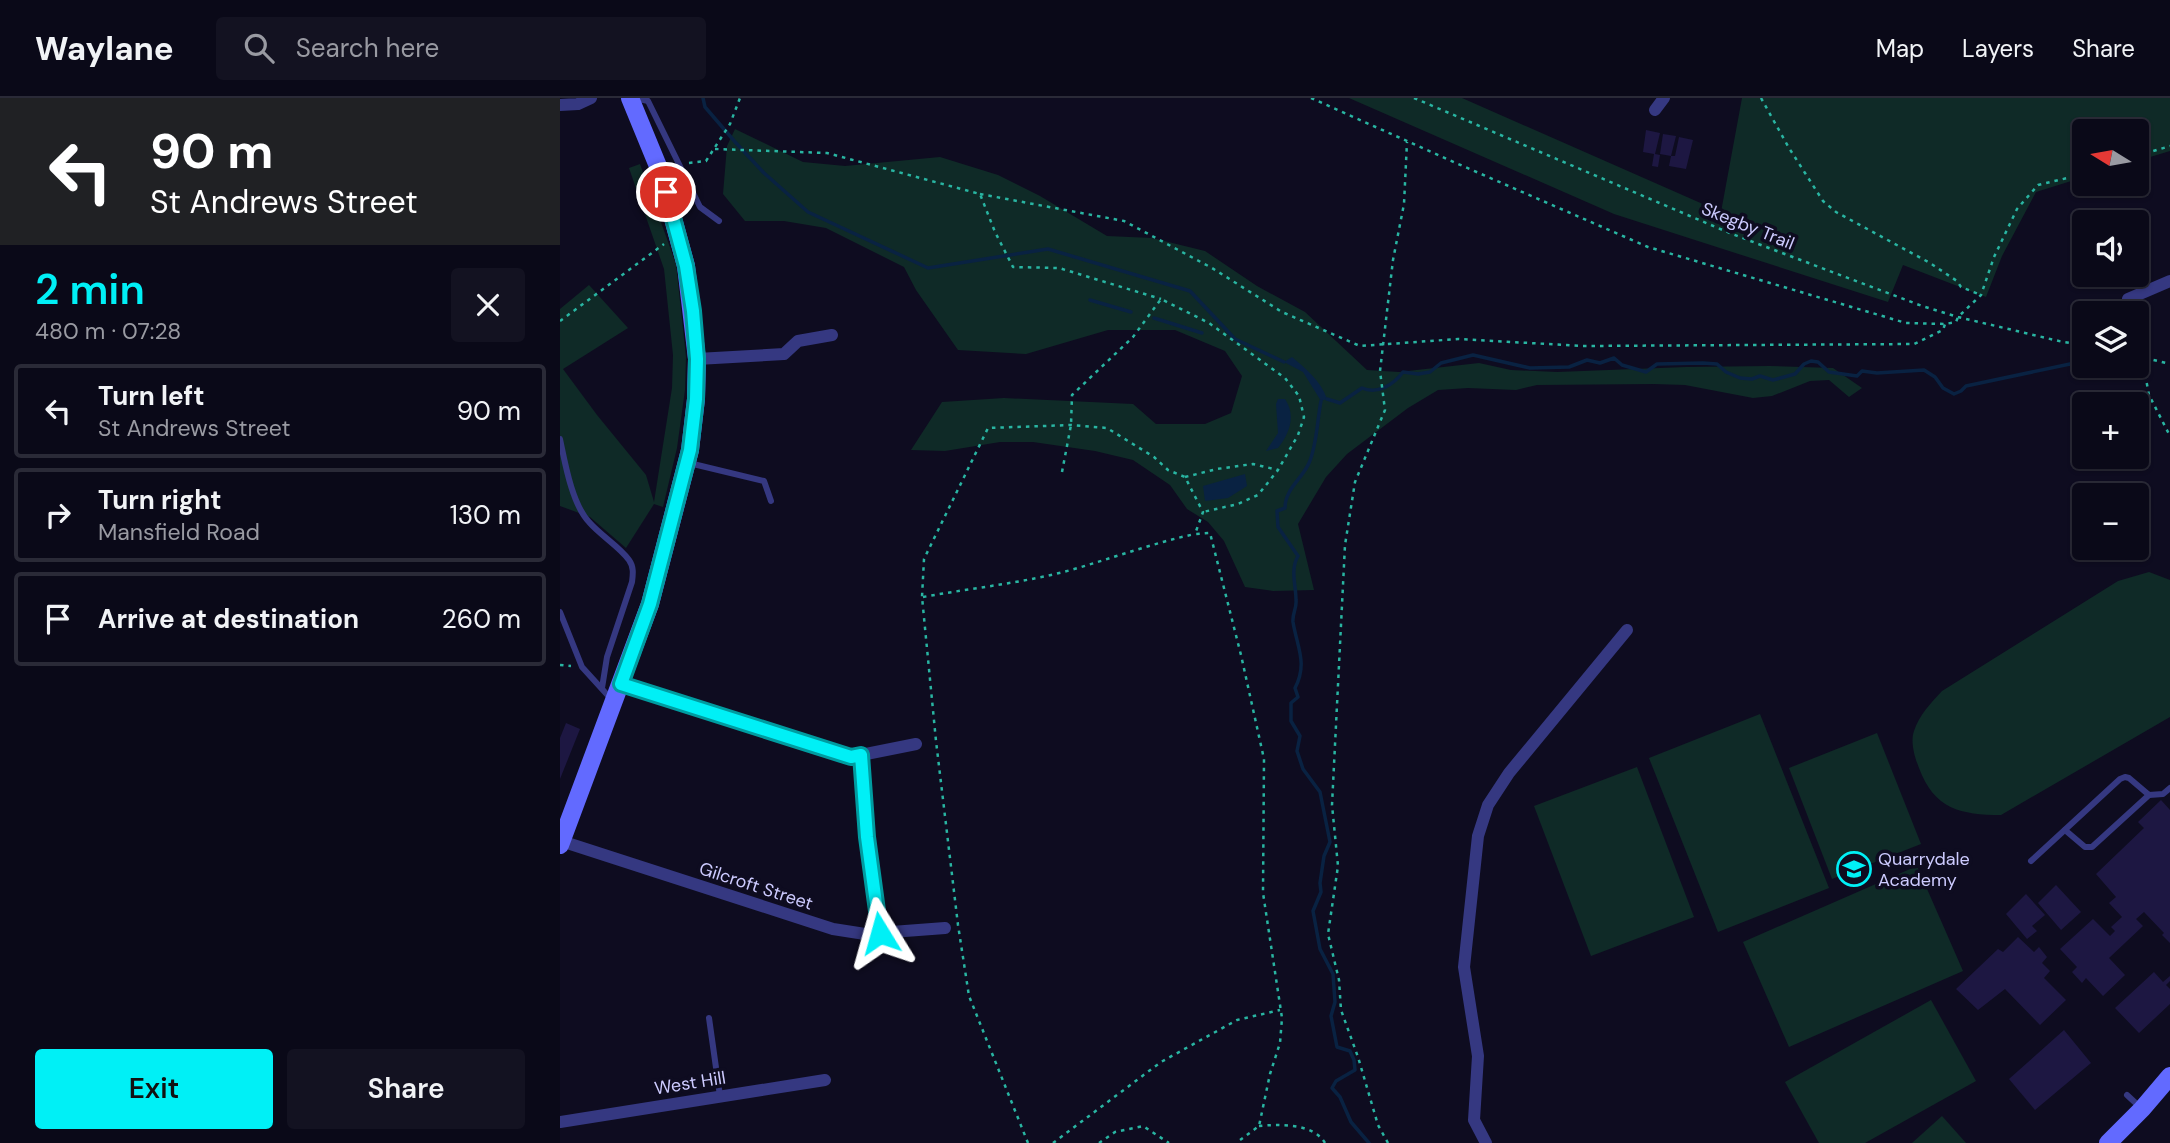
<!DOCTYPE html>
<html lang="en">
<head>
<meta charset="utf-8">
<style>
	:root { --surface:#0a0918; --page:#131221; --text:#f1f3f6; --muted:#999aa2; --line:#2a2a37; --accent:#00f0f6 }
	body { margin:0; font-family:"DM Sans",sans-serif; background:var(--page); color:var(--text); height:100vh; display:flex; flex-direction:column; font-size:26px; white-space:nowrap }
	* { box-sizing:border-box; margin:0 }
	p { font-size:23px; color:var(--muted) }
	.icon { flex:none; width:38px; height:38px; fill:none; stroke:currentColor; stroke-width:2; stroke-linecap:round; stroke-linejoin:round }
	.map { position:relative; flex:1; overflow:hidden }
	.panel { display:flex; flex-direction:column; background:var(--surface); width:560px }
	.panel>* { flex:none }
	.hud { background:#202124; color:#fff; overflow:hidden }
	.needle { width:46px; rotate:281deg }
	.controls { position:absolute; left:1512px; top:21px; display:grid; gap:14px }
	.controls a { display:grid; place-items:center; width:77px; height:77px; border-radius:7px; background:var(--surface); box-shadow:0 2px 5px #0004,0 0 0 2px var(--line); font-size:35px }
	.pin { position:absolute; display:grid; place-items:center; width:60px; height:60px; color:#fff; margin:-30px; border:4px solid #fff; border-radius:50%; box-shadow:0 2px 7px #0007 }
	.me { position:absolute; width:77px; margin:-38px; rotate:352deg; stroke-linejoin:round; filter:drop-shadow(0 0 5px #0008) }
	.turn { display:flex; align-items:center; gap:24px; height:147px; padding:0 35px; font-size:32px }
	.turn .icon { width:91px; height:91px; stroke-width:2.5 }
	.turn b { display:block; font-size:49px; line-height:60px }
	.round { display:grid; place-items:center; flex:none; width:74px; height:74px; border-radius:7px; background:var(--page) }
	.headline { display:flex; align-items:center; justify-content:space-between; height:119px; padding:0 35px }
	h1 { font-size:42px; font-weight:600; line-height:52px; color:var(--accent) }
	.primary-button { display:flex; gap:14px; margin-top:auto; padding:14px 35px }
	.primary-button a { flex:1; height:80px; border-radius:7px; background:var(--accent); color:#111; font-size:28px; font-weight:600; line-height:80px; text-align:center }
	.primary-button a+a { background:var(--page); color:var(--text) }
	ul { padding:0; list-style:none }
	li { display:flex; align-items:center; gap:21px; height:94px; margin:0 14px 10px; padding:0 21px; border:4px solid var(--line); border-radius:7px }
	li div { flex:1 }
	li b { display:block; font-size:26px }
	li em { font-style:normal }
	header { display:flex; align-items:center; gap:42px; box-sizing:border-box; height:98px; padding:0 35px; background:var(--surface); border-bottom:2px solid var(--line) }
	header strong { font-size:33px }
	nav { display:flex; gap:38px; margin-inline-start:auto; font-size:24px }
	.search { width:490px; height:63px; background:var(--page); display:flex; align-items:center; gap:18px; box-sizing:border-box; padding:0 24px; border-radius:7px; color:var(--muted); font-size:26px }
	main { display:flex; flex:1; min-height:0 }
	.map>svg:first-child { display:block }
</style>
</head>
<body>
<header>
<strong>Waylane</strong>
<div class="search"><svg class="icon" aria-label="search" viewBox="0 0 24 24"><circle cx="10" cy="10" r="6"/><path d="M15 15l6 6"/></svg>Search here</div>
<nav><a>Map</a><a>Layers</a><a>Share</a></nav>
</header>
<main>
<section class="panel">
<div class="hud">
<div class="turn"><svg class="icon" aria-label="left" viewBox="0 0 24 24"><path d="M17 20v-9H6M10 6l-5 5 5 5"/></svg><div><b>90 m</b>St Andrews Street</div></div>
</div>
<div class="headline"><div><h1>2 min</h1><p>480 m · 07:28</p></div><a class="round"><svg class="icon" aria-label="close" viewBox="0 0 24 24"><path d="M6 6l12 12M18 6L6 18"/></svg></a></div>
<ul>
<li><svg class="icon" aria-label="left" viewBox="0 0 24 24"><path d="M17 20v-9H6M10 6l-5 5 5 5"/></svg><div><b>Turn left</b><p>St Andrews Street</p></div><em>90 m</em></li>
<li><svg class="icon" aria-label="right" viewBox="0 0 24 24"><path d="M7 20v-9h11M14 6l5 5-5 5"/></svg><div><b>Turn right</b><p>Mansfield Road</p></div><em>130 m</em></li>
<li><svg class="icon" aria-label="arrive" viewBox="0 0 24 24"><path d="M6 21V4h12l-3 4 3 4H6"/></svg><div><b>Arrive at destination</b></div><em>260 m</em></li>
</ul>
<div class="primary-button"><a>Exit</a><a>Share</a></div>
</section>
<div class="map">
<svg width="1610" height="1045" viewBox="0 0 1610 1045">
	<rect width="100%" height="100%" fill="#0e0c20"/>
	<g fill="#0f2a27">
		<polygon points="789,0 902,0 1161,114 1182,0 1610,0 1610,53 1577,63 1577,33 1524,33 1524,79 1476,94 1442,158 1426,199 1343,167 1328,204 1054,116"/>
		<polygon points="175,31 243,64 285,68 380,59 438,77 480,98 547,138 592,140 645,153 697,188 745,214 807,272 839,274 919,265 951,272 997,274 1126,269 1210,268 1273,270 1302,290 1289,299 1269,282 1250,283 1212,298 1193,300 1125,287 1094,286 977,287 956,292 908,290 878,292 848,310 787,356 766,379 738,426 754,492 713,493 685,489 664,443 648,424 627,411 610,387 573,362 535,353 473,344 440,344 385,353 351,352 382,304 444,300 573,306 596,326 645,326 671,315 682,278 665,253 615,232 548,232 466,256 398,252 356,192 344,169 266,130 224,123 185,123 163,96 167,48"/>
		<polygon points="80,66 116,166 126,259 125,292 117,350 103,409 94,406 66,450 30,419 0,408 0,211 29,187 68,230 3,271 37,317 86,377 94,404 112,290 113,257 104,171 69,70"/>
		<path d="M 1589,474 L 1610,482 L 1610,619 L 1441,717 C 1401,717 1374,711 1359,670 C 1355,660 1350,644 1354,633 C 1359,617 1371,605 1382,593 L 1558,483 Z"/>
		<polygon points="1200,616 1269,790 1158,834 1089,660"/>
		<polygon points="1317,635 1361,746 1272,781 1229,670"/>
		<polygon points="1077,669 1134,819 1031,858 974,708"/>
		<polygon points="1357,768 1403,873 1229,949 1183,844"/>
		<polygon points="1371,902 1416,983 1305,1045 1259,1045 1225,984"/>
		<polygon points="1382,1018 1406,1045 1352,1045"/>
	</g>
	<g fill="#092242">
		<path d="M 732,259 C 746,271 761,283 767,301 L 761,303 L 743,274 L 724,264 Z"/>
		<path d="M 718,301 L 725,301 C 736,317 730,335 718,350 L 706,353 L 718,335 L 716,306 Z"/>
		<polygon points="685,376 687,388 668,400 645,403 643,388"/>
	</g>
	<g fill="none" stroke-linecap="round" stroke-linejoin="round">
		<g stroke="#092242" stroke-width="3.5">
			<polyline points="143,0 145,9 176,45 204,75 248,114 368,170 488,151 630,193 675,241 724,264"/>
			<polyline points="530,202 571,214"/>
			<polyline points="594,220 642,235"/>
			<polyline points="1526,268 1551,271 1568,269"/>
			<path d="M 767,301 L 780,305 L 802,290 C 818,297 834,286 843,274 L 858,276 L 870,274 L 881,265 L 913,257 L 970,270 L 1009,269 L 1027,262 L 1040,265 L 1054,260 L 1062,267 L 1086,274 L 1097,266 L 1143,265 L 1157,266 L 1166,274 L 1180,280 L 1192,281 L 1200,278 L 1213,282 L 1235,276 L 1244,266 L 1251,263 L 1258,264 L 1269,274 L 1297,278 L 1302,273 L 1317,275 L 1364,272 L 1375,279 L 1383,290 L 1394,296 L 1401,293 L 1406,288 L 1510,266 L 1524,268"/>
			<path d="M 761,303 C 757,323 757,347 749,365 C 742,381 725,391 725,410 L 717,413 L 718,429 L 738,458 C 730,472 736,487 736,502 C 737,510 732,516 733,524 C 737,549 748,565 735,590 L 738,599 L 731,605 L 731,623 L 740,638 L 737,653 L 743,671 L 760,694 L 770,744 L 764,758 L 760,785 L 761,794 L 753,813 L 760,851 L 773,876 L 775,904 L 771,918 L 777,949 L 790,953 L 794,962 L 795,972 L 776,983 L 772,990 L 780,999 L 791,1024 L 809,1045"/>
		</g>
	</g>
	<g fill="#1d1742">
		<polygon points="1086,32 1100,35 1095,56 1100,57 1098,69 1092,68 1094,56 1083,54"/>
		<polygon points="1103,36 1116,38 1111,58 1100,56"/>
		<polygon points="1119,39 1133,42 1126,71 1109,68 1111,58 1115,58"/>
		<polygon points="6,625 20,631 0,681 0,640"/>
		<polygon points="1601,702 1610,712 1610,845 1602,837 1604,835 1584,814 1576,821 1583,828 1549,860 1565,877 1543,898 1526,880 1522,885 1512,874 1517,869 1500,851 1533,821 1550,838 1555,833 1551,829 1562,819 1549,805 1556,799 1536,776 1584,730 1578,724"/>
		<polygon points="1496,787 1521,814 1501,832 1478,805"/>
		<polygon points="1466,796 1485,817 1472,828 1477,833 1467,841 1446,816"/>
		<polygon points="1458,839 1474,854 1479,849 1487,859 1482,865 1490,873 1484,880 1506,902 1480,927 1445,891 1418,912 1396,891 1438,851 1443,854"/>
		<polygon points="1594,874 1603,884 1610,878 1610,883 1606,887 1610,891 1610,906 1579,935 1555,910"/>
		<polygon points="1504,932 1531,965 1475,1012 1449,981"/>
	</g>
	<g fill="none" stroke-linecap="round" stroke-linejoin="round">
		<g stroke="#29b5a2" stroke-width="2.5" stroke-dasharray="3.5 5" stroke-linecap="butt">
			<polyline points="751,0 896,65 1088,149 1346,225 1385,226 1396,224 1398,219 1421,197 1434,159 1457,111 1478,87 1524,76"/>
			<polyline points="854,0 1172,136 1362,208 1398,219 1503,244 1524,247"/>
			<polyline points="1201,0 1229,50 1263,103 1276,114 1370,165 1397,183 1401,189 1421,197"/>
			<polyline points="155,51 267,55 420,96 435,134 453,169 499,170 601,201"/>
			<polyline points="1577,58 1610,48"/>
			<polyline points="129,65 146,63 170,26 180,0"/>
			<polyline points="420,96 564,123 652,170 722,214 800,248 898,241 1023,248 1354,246 1383,232 1385,226"/>
			<polyline points="0,223 104,146"/>
			<polyline points="1577,258 1610,266"/>
			<polyline points="1582,260 1589,297 1610,338"/>
			<polyline points="502,374 511,327 512,297 573,239 601,201 649,225 725,280 739,298 744,319 738,337 718,372 698,397 678,406 643,414"/>
			<polyline points="625,379 657,371 693,366 718,372"/>
			<path d="M 363,499 C 412,490 463,485 511,472 C 553,460 593,445 635,436"/>
			<polyline points="0,567 11,568"/>
			<path d="M 699,1028 C 719,1026 753,1025 765,1045"/>
			<polyline points="468,1045 409,898 398,827 376,643 362,499 364,461 428,330 511,327 547,330 594,359 608,372 625,379 643,414 635,436 650,435 681,557 704,661 703,795 722,920 720,945 710,976 699,1028 676,1045"/>
			<polyline points="493,1045 601,964 677,922 720,912"/>
			<polyline points="539,1045 555,1034 583,1028 609,1045"/>
			<polyline points="828,1045 818,1027 798,959 781,912 779,882 768,836 778,768 772,707 785,447 795,384 825,312 820,273 833,162 844,106 847,44"/>
		</g>
		<g stroke="#353881" stroke-width="6">
			<polyline points="75,0 88,3 140,109 159,123"/>
			<path d="M 0,341 C 5,365 12,406 29,424 C 40,437 60,449 69,462 C 74,469 73,476 72,484 L 47,559 L 42,590"/>
			<polyline points="129,365 204,383 211,403"/>
			<polyline points="0,514 22,569 52,602"/>
			<polyline points="1505,732 1525,749 1532,749 1589,697"/>
			<polyline points="1471,763 1560,681 1565,679 1569,680 1589,697 1603,696 1610,690"/>
			<polyline points="149,920 160,998"/>
			<polyline points="1567,997 1581,1010"/>
		</g>
		<g stroke="#353881" stroke-width="12">
			<polyline points="0,7 18,6 31,0"/>
			<polyline points="1095,12 1104,0"/>
			<polyline points="1568,201 1610,183"/>
			<polyline points="137,261 224,256 238,243 272,237"/>
			<polyline points="61,586 291,659 356,646"/>
			<polyline points="301,657 307,739 320,835"/>
			<polyline points="1,743 273,831 305,836 385,830"/>
			<polyline points="0,1024 265,982"/>
			<polyline points="926,1045 914,1022 918,958 904,869 918,738 928,707 949,675 1067,532"/>
		</g>
		<g stroke="#626aff" stroke-width="18">
			<polyline points="0,747 90,506 130,352 136,301 137,261 126,168 100,73 70,0"/>
			<polyline points="1548,1045 1582,1011 1610,978"/>
		</g>
	</g>
	<g fill="none" stroke-linecap="round" stroke-linejoin="round">
		<g stroke="#009ca0" stroke-width="18">
			<polyline id="route" points="106,94 126,168 133,213 137,261 136,301 130,352 90,506 61,586 291,659 301,657 307,739 320,835"/>
		</g>
		<use href="#route" stroke="#00f0f6" stroke-width="12"/>
	</g>
	<defs>
		<g id="school-ring" transform="scale(1.75)"><circle r="9.5" fill="#0e0c20" stroke="#00f0f6" stroke-width="1.5"/><path d="M0-5L7-2L0 1L-7-2ZM-4 1L0 2.5L4 1V4Q0 6-4 4Z" fill="#00f0f6"/></g>
	</defs>
	<g fill-rule="evenodd">
		<use href="#school-ring" x="1294" y="771"/>
	</g>
	<g text-anchor="middle" dominant-baseline="central" stroke-width="7" stroke-linejoin="round" paint-order="stroke">
		<g font-size="18" fill="#cdcbff" stroke="#0e0c20">
			<text transform="translate(1188 128) rotate(22)">Skegby Trail</text>
			<text transform="translate(196 788) rotate(18)">Gilcroft Street</text>
			<text transform="translate(130 985) rotate(-9)">West Hill</text>
		</g>
		<g font-size="18" fill="#cdcbff" stroke="#0e0c20" text-anchor="start">
			<text x="1318" y="761">Quarrydale<tspan x="1318" dy="21">Academy</tspan></text>
		</g>
	</g>
</svg>
<div class="controls">
<a><svg class="needle" viewBox="-14 -14 28 28"><path d="M0-13l5 13h-10z" fill="#e53935"/><path d="M0 13l5-13h-10z" fill="#999aa2"/></svg></a>
<a><svg class="icon" aria-label="sound" viewBox="0 0 24 24"><path d="M4 9h4l5-4v14l-5-4H4zM17 9q2 3 0 6"/></svg></a>
<a><svg class="icon" aria-label="layers" viewBox="0 0 24 24"><path d="M12 4l9 5-9 5-9-5zM3 14l9 5 9-5"/></svg></a>
<a>+</a>
<a>−</a>
</div>
<div class="pin" style="left:106px;top:94px;background:#d93025"><svg class="icon" aria-label="arrive" viewBox="0 0 24 24"><path d="M6 21V4h12l-3 4 3 4H6"/></svg></div>
<svg class="me" style="left:320px;top:835px" viewBox="-20 -20 40 40"><path d="M0-17L14 15 0 8-14 15z" fill="#00f0f6" stroke="#fff" stroke-width="4"/></svg>
</div>
</main>
</body>
</html>
